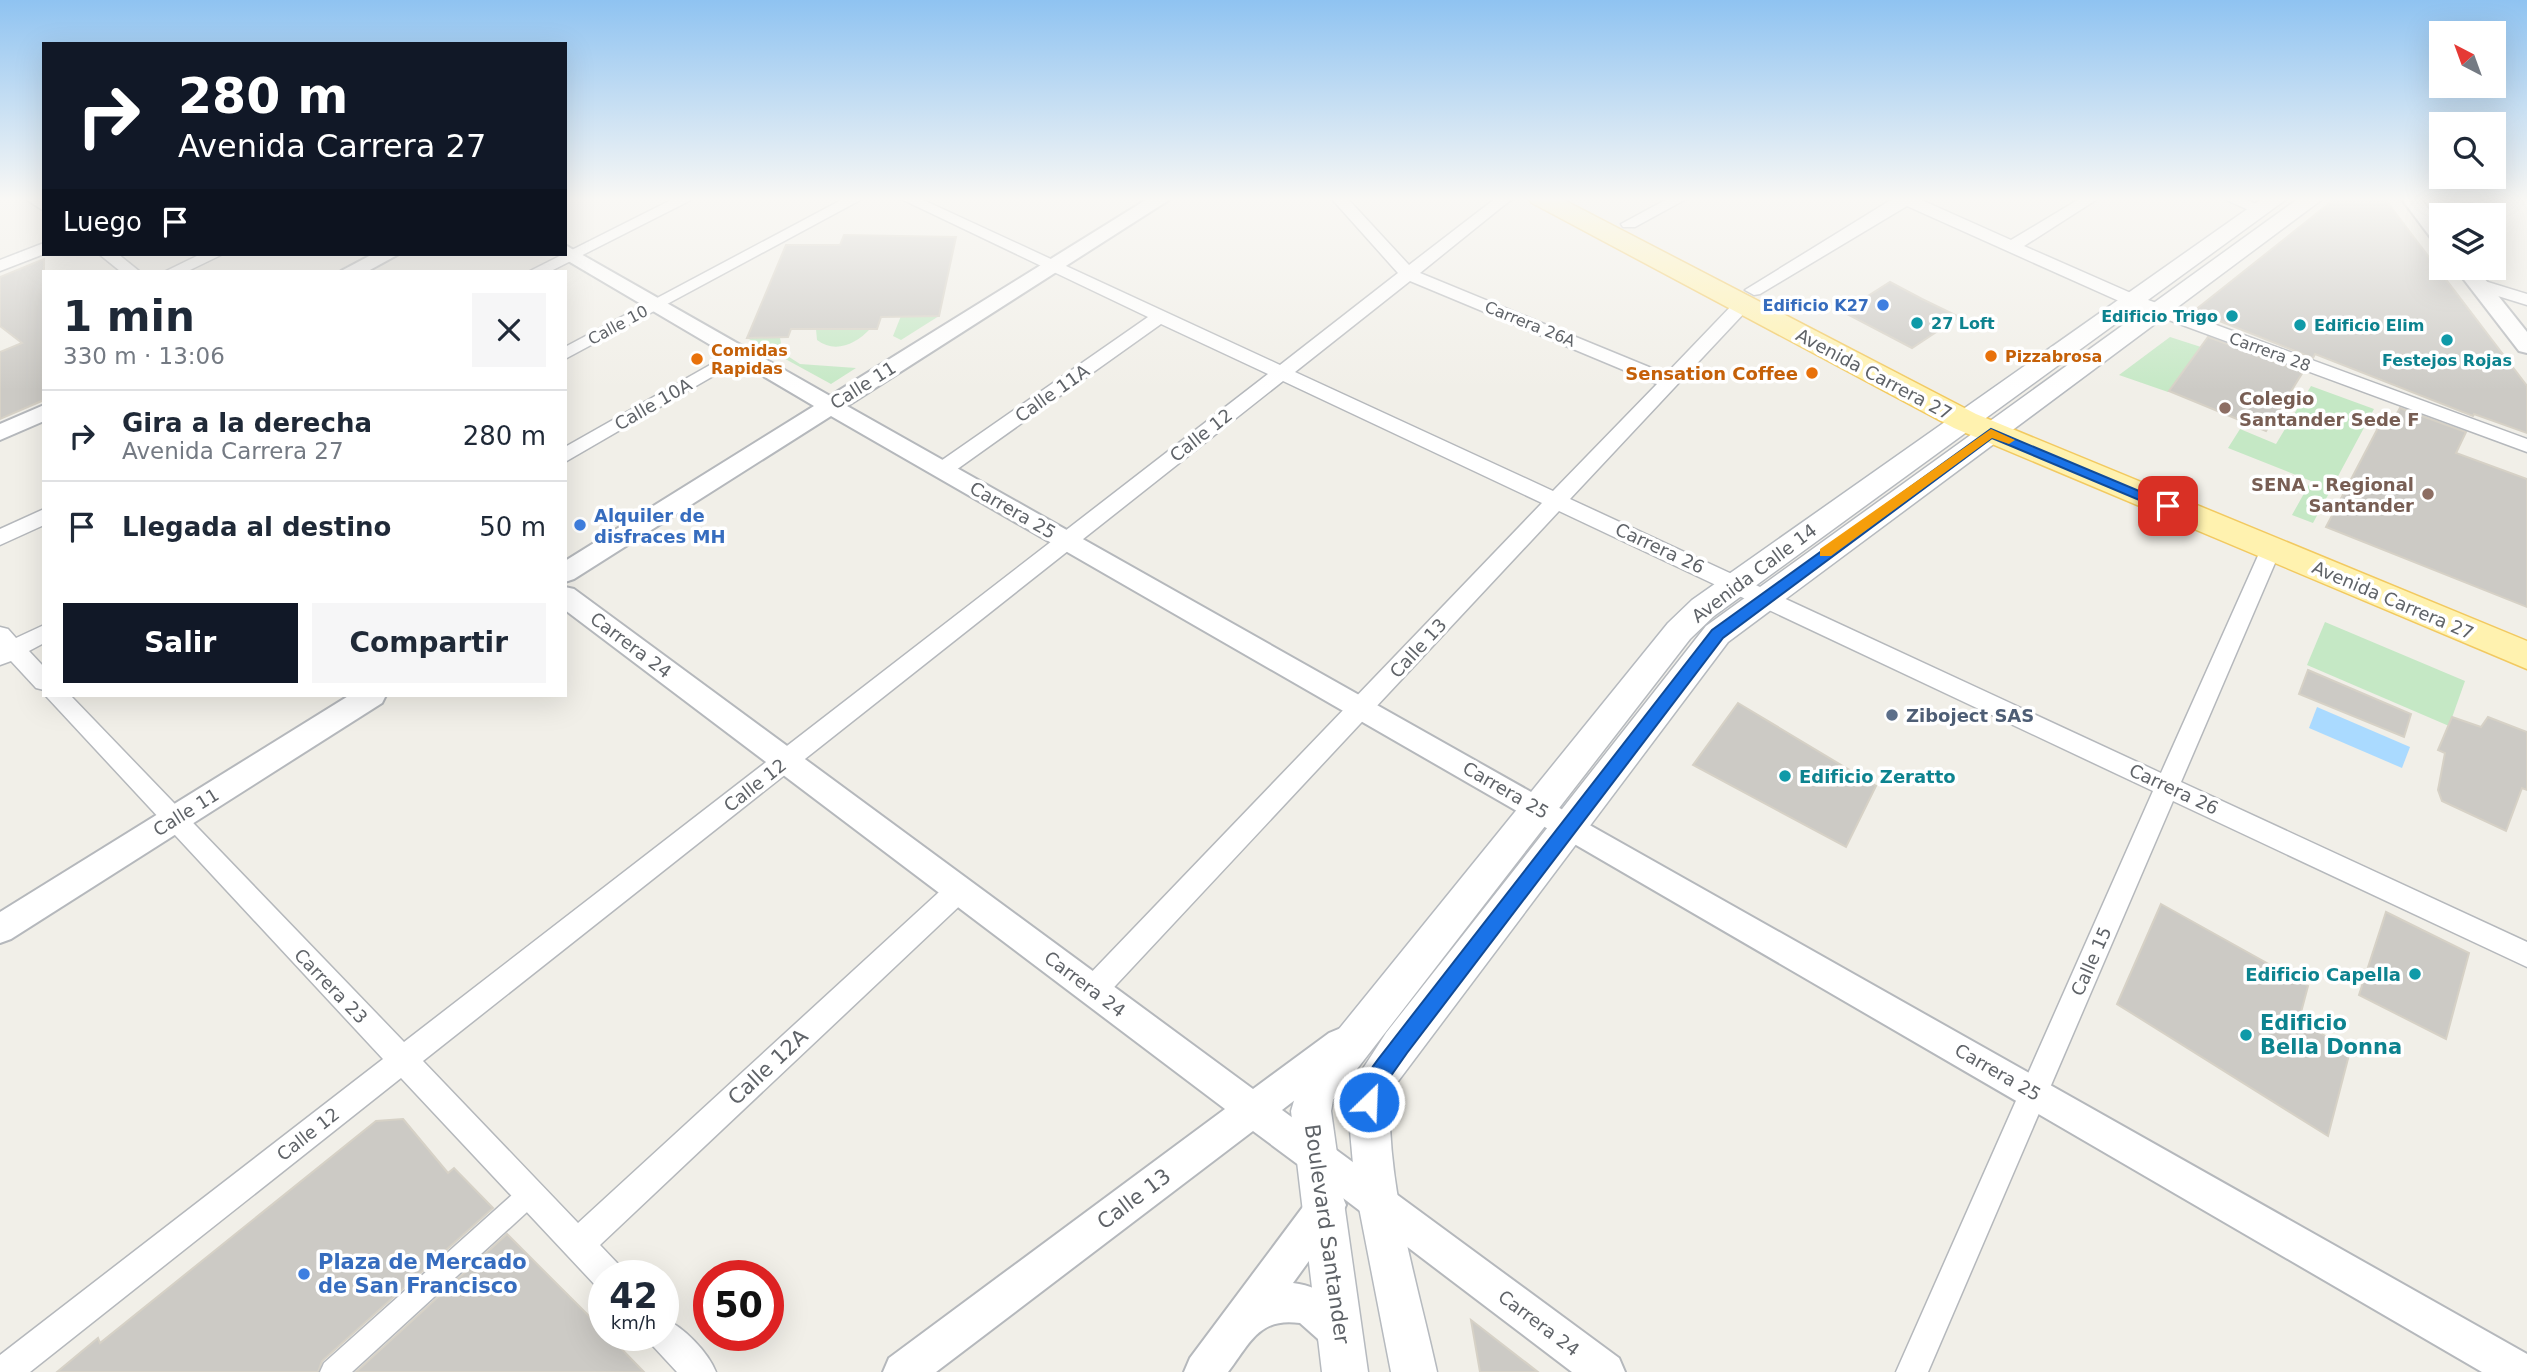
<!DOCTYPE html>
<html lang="es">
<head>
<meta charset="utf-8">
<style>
	:root { --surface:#fff; --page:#f6f6f7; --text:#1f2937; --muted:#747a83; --line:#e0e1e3; --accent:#111827 }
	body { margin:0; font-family:"DejaVu Sans",sans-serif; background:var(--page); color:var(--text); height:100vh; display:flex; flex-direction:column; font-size:26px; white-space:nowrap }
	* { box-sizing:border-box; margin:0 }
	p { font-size:23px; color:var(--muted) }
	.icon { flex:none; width:38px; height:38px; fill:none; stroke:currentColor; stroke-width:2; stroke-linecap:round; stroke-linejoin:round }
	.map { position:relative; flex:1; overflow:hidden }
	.sheet { position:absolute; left:42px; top:270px; width:525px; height:427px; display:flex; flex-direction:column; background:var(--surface); border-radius:0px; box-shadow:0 7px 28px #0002 }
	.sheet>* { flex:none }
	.top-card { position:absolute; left:42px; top:42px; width:525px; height:214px; border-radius:0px; box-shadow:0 7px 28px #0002; background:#111827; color:#fff; overflow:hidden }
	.needle { width:46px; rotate:319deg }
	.tools { position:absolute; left:2429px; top:21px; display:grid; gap:14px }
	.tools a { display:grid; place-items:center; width:77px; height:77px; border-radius:0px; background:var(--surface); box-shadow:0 7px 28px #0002; font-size:35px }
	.speed { position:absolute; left:588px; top:1260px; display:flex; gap:14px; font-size:35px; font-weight:700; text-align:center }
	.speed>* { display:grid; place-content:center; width:91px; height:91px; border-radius:50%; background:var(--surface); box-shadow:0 7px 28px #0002; line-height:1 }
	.speed small { font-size:18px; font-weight:400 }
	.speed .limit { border:10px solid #d22; background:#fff; color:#111 }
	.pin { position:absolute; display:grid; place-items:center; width:60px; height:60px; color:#fff; margin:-30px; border-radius:14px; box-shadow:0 4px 10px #0006 }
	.me { position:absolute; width:77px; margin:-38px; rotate:24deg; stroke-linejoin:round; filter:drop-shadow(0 0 5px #0008) }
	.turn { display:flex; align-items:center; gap:24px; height:147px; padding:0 21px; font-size:32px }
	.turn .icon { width:91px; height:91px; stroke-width:2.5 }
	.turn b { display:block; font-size:49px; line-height:60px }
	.then { display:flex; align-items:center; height:66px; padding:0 21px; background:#0003; gap:14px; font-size:26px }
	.round { display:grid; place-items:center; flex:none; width:74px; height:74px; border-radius:0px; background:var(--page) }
	.head { display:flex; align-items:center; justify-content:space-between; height:119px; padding:0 21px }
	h1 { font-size:42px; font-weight:600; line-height:52px }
	.action { display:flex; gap:14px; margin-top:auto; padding:14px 21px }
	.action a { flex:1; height:80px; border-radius:0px; background:var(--accent); color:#fff; font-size:28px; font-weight:600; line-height:80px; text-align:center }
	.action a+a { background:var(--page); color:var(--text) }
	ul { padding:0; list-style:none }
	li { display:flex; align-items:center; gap:21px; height:91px; padding:0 21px; border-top:2px solid var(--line) }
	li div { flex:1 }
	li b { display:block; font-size:26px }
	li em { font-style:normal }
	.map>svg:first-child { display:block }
</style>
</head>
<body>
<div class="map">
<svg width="2527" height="1372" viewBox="0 0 2527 1372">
	<rect width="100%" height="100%" fill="#f1efe8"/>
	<g fill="#c5e8c5">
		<polygon points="901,316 939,316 901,340 893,336"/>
		<path d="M 816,329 L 870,329 C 856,344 835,354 817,340 Z"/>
		<polygon points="2170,337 2201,347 2168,392 2119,375"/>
		<polygon points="747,338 780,338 783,353 800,364 856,368 831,384"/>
		<polygon points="2311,386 2374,409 2313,523 2292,515 2311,481 2228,448 2240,429 2276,444"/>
		<polygon points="2325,622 2465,681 2449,726 2307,665"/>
	</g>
	<polygon fill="#aadaff" points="2317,707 2410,747 2402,768 2309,728"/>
	<g fill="#cccac5" stroke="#d6d1c6" stroke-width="2">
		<polygon points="2336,198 2384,198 2527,386 2527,433 2474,414 2473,416 2315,354 2313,358 2194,311"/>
		<polygon points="844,235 956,237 939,316 881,317 877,329 791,329 788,337 747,338 786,245 840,245"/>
		<polygon points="44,259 44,400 0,419 0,352 22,343 0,326 0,277"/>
		<polygon points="1890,282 1922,299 1959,317 1912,348 1843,312"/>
		<polygon points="2208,337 2303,372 2266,431 2169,391"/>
		<polygon points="2400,408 2466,432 2456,453 2527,479 2527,607 2326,527 2379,426 2388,429"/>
		<polygon points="2308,670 2411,714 2404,737 2299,694"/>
		<polygon points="1738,703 1876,786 1846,847 1693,765"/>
		<polygon points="2452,717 2481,727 2488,717 2527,732 2527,790 2522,788 2506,831 2442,801 2438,790 2445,753 2438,750"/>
		<polygon points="2161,904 2308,986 2299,1020 2350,1051 2328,1136 2117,1004"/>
		<polygon points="2386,912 2469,953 2446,1039 2359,995"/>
		<polygon points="403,1119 448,1173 454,1168 493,1208 322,1361 318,1372 57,1372 98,1338 100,1343 376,1121"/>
		<polygon points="507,1234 604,1331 604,1335 608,1335 644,1372 356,1372"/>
		<polygon points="1471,1320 1538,1372 1480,1372"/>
	</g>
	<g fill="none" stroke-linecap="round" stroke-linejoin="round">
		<g stroke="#b5b8bc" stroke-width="3">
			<polygon id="pedestrian" points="530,1183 538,1186 542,1194 538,1202 352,1372 320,1372 324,1363 522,1186"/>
		</g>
		<g stroke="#b5b8bc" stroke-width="3">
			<g id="minor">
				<polygon points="24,198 42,198 44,211"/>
				<polygon points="675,198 695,198 551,271 530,271"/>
				<polygon points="845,198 864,198 565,359 565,347"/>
				<path d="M 899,198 L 919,198 L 1280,365 L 1398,273 L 1331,198 L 1347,198 L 1409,265 L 1496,198 L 1513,198 L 1420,273 L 1666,374 L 1736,301 L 1748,301 L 1751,305 L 1748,309 L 1570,499 L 2161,773 L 2261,549 L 2264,544 L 2278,544 L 2281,549 L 2181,782 L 2527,942 L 2527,967 L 2173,801 L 1928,1372 L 1896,1372 L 2153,791 L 1559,511 L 1103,999 L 1093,1002 L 1083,999 L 1079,990 L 1083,981 L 1542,503 L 1283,381 L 423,1061 L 578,1223 L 950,882 L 959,879 L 968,882 L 972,890 L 968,898 L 600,1245 L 619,1265 L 623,1276 L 604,1276 L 604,1290 L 597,1287 L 401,1078 L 30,1372 L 0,1372 L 0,1355 L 383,1059 L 45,695 L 70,695 L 404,1042 L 1268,374 L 1161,324 L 949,475 L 935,475 L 932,470 L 935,465 L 1148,317 ZM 1410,281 L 1657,384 L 1553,491 L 1295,372 Z"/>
				<polygon points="1669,198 1688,198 1635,227 1623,227 1621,224"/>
				<polygon points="1894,198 1917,198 2011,240 2081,198 2099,198 2024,246 2140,297 2527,439 2527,452 2128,305 1907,206 1760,294 1754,295 1745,290"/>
				<polygon points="2222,198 2243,198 2269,210 2261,215 2255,213"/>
				<polygon points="44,243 44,254 0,271 0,260"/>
				<polygon points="99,254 118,254 139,271 120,271"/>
				<polygon points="201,254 223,254 188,271 166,271"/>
				<polygon points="2478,279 2527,294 2527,305 2472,288 2469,284 2472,280"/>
				<polygon points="740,348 749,353 746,357 565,462 565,447"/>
				<polygon points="44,509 44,525 0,545 0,529"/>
				<polygon points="44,625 44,643 29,651 44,667 44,690 36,688 11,661 0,665 0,627 8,629 16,638"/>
				<path d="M 663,1318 C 684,1327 708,1352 716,1372 L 677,1372 L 652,1345 L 648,1335 L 663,1335 Z"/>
			</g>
		</g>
		<g stroke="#b5b8bc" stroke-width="4">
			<g id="tertiary">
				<polygon points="1149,198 1172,198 847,406 2527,1354 2527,1372 2482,1372 1583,849 831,416 574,579 565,582 565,561 814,406 558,255 565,254 565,245 830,396"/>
				<polygon points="2401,198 2420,198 2441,225 2441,244 2434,242"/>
				<polygon points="373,254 399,254 368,271 341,271"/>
				<polygon points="2455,268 2476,268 2527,332 2527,353 2519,351"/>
				<polygon points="44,405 44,421 0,440 0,424"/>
				<path d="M 565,587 L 574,589 L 1253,1089 L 1329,1033 L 1341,1028 L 1353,1033 L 1358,1044 L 1353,1055 L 1282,1110 L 1619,1358 L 1625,1372 L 1572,1372 L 1343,1198 L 1346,1205 L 1340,1218 L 1293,1283 C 1327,1287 1345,1308 1358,1338 L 1352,1352 L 1338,1358 L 1324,1352 L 1318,1339 L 1300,1323 C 1259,1317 1250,1343 1228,1372 L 1184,1372 L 1190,1358 L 1314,1192 L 1327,1186 L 1253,1131 L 936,1372 L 883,1372 L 889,1358 L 1225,1109 L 565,610 Z"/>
				<polygon points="350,695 386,695 382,703 11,939 0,943 0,912"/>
			</g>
		</g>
		<g stroke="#b6babf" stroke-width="3">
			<g id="secondary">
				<polygon points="2263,198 2288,198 1714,616 1690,639 1333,1100 1331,1111 1368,1372 1322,1372 1291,1111 1300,1080 1326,1045 1668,623 1692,600"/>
				<path d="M 2299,198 L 2324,198 L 1728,642 L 1390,1092 C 1386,1185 1417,1281 1437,1372 L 1391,1372 L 1355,1187 L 1349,1119 L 1351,1087 L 1386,1033 L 1706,626 Z"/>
			</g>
		</g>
		<g stroke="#f2c960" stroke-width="3">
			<polygon id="primary" points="1528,198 1560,198 1976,414 2527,641 2527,669 1954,428 1532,203"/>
		</g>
		<use href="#pedestrian" fill="#fff" fill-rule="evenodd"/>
		<use href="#minor" fill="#fff" fill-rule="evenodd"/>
		<use href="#tertiary" fill="#fff" fill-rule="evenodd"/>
		<use href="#secondary" fill="#fff" fill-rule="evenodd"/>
		<use href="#primary" fill="#fff2af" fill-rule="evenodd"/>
	</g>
	<linearGradient id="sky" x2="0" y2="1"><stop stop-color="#8fc3f1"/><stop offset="0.51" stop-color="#f9f8f5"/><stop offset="1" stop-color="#f9f8f5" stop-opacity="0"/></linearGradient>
	<rect width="2527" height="390" fill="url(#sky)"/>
	<path fill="#1a73e8" stroke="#114b97" stroke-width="2" d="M 1991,429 L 2175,506 L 2173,510 L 2163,510 L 1992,438 L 1723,638 L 1407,1053 L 1381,1090 L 1376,1109 L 1369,1111 L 1362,1109 C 1352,1085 1380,1058 1393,1040 L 1712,630 Z"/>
	<polygon fill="#f59e0b" points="1991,429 2015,440 2009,444 1992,438 1831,556 1820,556 1820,549"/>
	<g fill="#3f7fe0" stroke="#fff" stroke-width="2.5">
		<circle cx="1883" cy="305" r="7"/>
		<circle cx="580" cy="525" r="7"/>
		<circle cx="304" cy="1274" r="7"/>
	</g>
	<g fill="#0f9aa8" stroke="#fff" stroke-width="2.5">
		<circle cx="2232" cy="316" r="7"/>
		<circle cx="1917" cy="323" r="7"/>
		<circle cx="2300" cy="325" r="7"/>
		<circle cx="2447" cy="340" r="7"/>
		<circle cx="1785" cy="776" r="7"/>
		<circle cx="2415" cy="974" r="7"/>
		<circle cx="2246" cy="1035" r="7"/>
	</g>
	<g fill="#e8710a" stroke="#fff" stroke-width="2.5">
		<circle cx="1991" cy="356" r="7"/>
		<circle cx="697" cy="359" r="7"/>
		<circle cx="1812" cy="373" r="7"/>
	</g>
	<g fill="#8d6e63" stroke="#fff" stroke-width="2.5">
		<circle cx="2225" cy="408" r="7"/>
		<circle cx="2428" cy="494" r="7"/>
	</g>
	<circle fill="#5c6f8a" stroke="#fff" stroke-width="2.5" cx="1892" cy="715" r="7"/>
	<g text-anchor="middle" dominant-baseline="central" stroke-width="7" stroke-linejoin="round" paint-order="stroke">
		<g font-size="16" font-weight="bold" fill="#366cbe" stroke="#fff" text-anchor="end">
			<text x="1869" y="305">Edificio K27</text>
		</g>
		<g font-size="16" font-weight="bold" fill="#0d838f" stroke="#fff" text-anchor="start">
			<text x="2218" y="316" text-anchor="end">Edificio Trigo</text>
			<text x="1931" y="323">27 Loft</text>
			<text x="2314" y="325">Edificio Elim</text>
			<text x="2447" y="360" text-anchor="middle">Festejos Rojas</text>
		</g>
		<g font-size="16" fill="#5f6368" stroke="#fff">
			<text transform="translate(1530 324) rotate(22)">Carrera 26A</text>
			<text transform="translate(618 325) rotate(-28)">Calle 10</text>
			<text transform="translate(2270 352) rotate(20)">Carrera 28</text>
		</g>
		<g font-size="16" font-weight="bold" fill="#c56008" stroke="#fff" text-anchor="start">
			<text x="711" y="350">Comidas<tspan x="711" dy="18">Rapidas</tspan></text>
			<text x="2005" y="356">Pizzabrosa</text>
		</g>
		<g font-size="18" font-weight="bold" fill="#c56008" stroke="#fff" text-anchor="end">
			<text x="1798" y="373">Sensation Coffee</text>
		</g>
		<g font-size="18" fill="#5f6368" stroke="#fff">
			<text transform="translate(1874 374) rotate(28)">Avenida Carrera 27</text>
			<text transform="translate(863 385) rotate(-32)">Calle 11</text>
			<text transform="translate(1052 393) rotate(-35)">Calle 11A</text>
			<text transform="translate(653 404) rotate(-30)">Calle 10A</text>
			<text transform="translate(1201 435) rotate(-38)">Calle 12</text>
			<text transform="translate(1013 510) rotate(30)">Carrera 25</text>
			<text transform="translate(1660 548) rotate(25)">Carrera 26</text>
			<text transform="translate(1754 573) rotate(-37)">Avenida Calle 14</text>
			<text transform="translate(2393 600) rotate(23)">Avenida Carrera 27</text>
			<text transform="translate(631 645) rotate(37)">Carrera 24</text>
			<text transform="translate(1418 648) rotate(-47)">Calle 13</text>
			<text transform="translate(755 785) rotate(-38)">Calle 12</text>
			<text transform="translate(2174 789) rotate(25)">Carrera 26</text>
			<text transform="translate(1506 790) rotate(30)">Carrera 25</text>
			<text transform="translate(186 812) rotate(-32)">Calle 11</text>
			<text transform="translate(2091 961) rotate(-66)">Calle 15</text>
			<text transform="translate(1085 984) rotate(37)">Carrera 24</text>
			<text transform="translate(331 986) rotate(46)">Carrera 23</text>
			<text transform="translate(1998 1072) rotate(30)">Carrera 25</text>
			<text transform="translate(308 1134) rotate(-38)">Calle 12</text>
			<text transform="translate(1539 1323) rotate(37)">Carrera 24</text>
		</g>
		<g font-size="18" font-weight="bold" fill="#785e54" stroke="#fff" text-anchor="start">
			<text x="2239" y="398">Colegio<tspan x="2239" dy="21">Santander Sede F</tspan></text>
			<text x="2414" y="484" text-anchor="end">SENA - Regional<tspan x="2414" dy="21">Santander</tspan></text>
		</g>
		<g font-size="18" font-weight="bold" fill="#366cbe" stroke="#fff" text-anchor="start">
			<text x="594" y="515">Alquiler de<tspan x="594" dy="21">disfraces MH</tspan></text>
		</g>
		<g font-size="18" font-weight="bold" fill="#4e5e75" stroke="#fff" text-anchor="start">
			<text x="1906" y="715">Ziboject SAS</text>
		</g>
		<g font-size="18" font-weight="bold" fill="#0d838f" stroke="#fff" text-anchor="start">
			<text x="1799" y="776">Edificio Zeratto</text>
			<text x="2401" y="974" text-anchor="end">Edificio Capella</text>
		</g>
		<g font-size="21" font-weight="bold" fill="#0d838f" stroke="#fff" text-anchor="start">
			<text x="2260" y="1023">Edificio<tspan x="2260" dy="24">Bella Donna</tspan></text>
		</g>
		<g font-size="21" fill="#5f6368" stroke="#fff">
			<text transform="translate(768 1067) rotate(-43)">Calle 12A</text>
			<text transform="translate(1134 1199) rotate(-37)">Calle 13</text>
			<text transform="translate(1327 1234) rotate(82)">Boulevard Santander</text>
		</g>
		<g font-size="21" font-weight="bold" fill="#366cbe" stroke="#fff" text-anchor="start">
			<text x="318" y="1262">Plaza de Mercado<tspan x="318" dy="24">de San Francisco</tspan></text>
		</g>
	</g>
</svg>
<div class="tools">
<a><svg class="needle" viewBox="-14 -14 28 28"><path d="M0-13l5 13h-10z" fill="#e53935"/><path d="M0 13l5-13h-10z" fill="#747a83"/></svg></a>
<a><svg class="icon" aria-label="search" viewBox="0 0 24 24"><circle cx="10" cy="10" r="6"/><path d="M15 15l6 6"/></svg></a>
<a><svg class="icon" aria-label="layers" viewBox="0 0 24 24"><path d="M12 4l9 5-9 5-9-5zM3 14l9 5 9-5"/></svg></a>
</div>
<div class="speed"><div>42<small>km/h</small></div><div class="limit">50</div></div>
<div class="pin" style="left:2168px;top:506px;background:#d93025"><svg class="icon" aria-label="arrive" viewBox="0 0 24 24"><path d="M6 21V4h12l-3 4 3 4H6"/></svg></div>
<svg class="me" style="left:1369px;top:1102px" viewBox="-20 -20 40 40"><circle r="17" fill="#1a73e8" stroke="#fff" stroke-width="3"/><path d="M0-11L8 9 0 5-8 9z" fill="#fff"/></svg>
<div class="top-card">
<div class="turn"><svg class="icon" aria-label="right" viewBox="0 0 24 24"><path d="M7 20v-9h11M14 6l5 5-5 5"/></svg><div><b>280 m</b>Avenida Carrera 27</div></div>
<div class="then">Luego<svg class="icon" aria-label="arrive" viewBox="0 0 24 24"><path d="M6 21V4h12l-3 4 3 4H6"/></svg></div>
</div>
<section class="sheet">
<div class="head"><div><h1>1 min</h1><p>330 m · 13:06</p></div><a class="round"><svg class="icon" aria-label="close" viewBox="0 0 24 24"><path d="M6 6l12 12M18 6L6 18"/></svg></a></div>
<ul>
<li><svg class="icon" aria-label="right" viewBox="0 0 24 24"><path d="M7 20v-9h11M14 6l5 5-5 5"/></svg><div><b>Gira a la derecha</b><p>Avenida Carrera 27</p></div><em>280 m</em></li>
<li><svg class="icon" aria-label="arrive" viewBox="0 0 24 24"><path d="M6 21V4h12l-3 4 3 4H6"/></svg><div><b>Llegada al destino</b></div><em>50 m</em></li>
</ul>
<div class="action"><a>Salir</a><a>Compartir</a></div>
</section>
</div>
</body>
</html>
